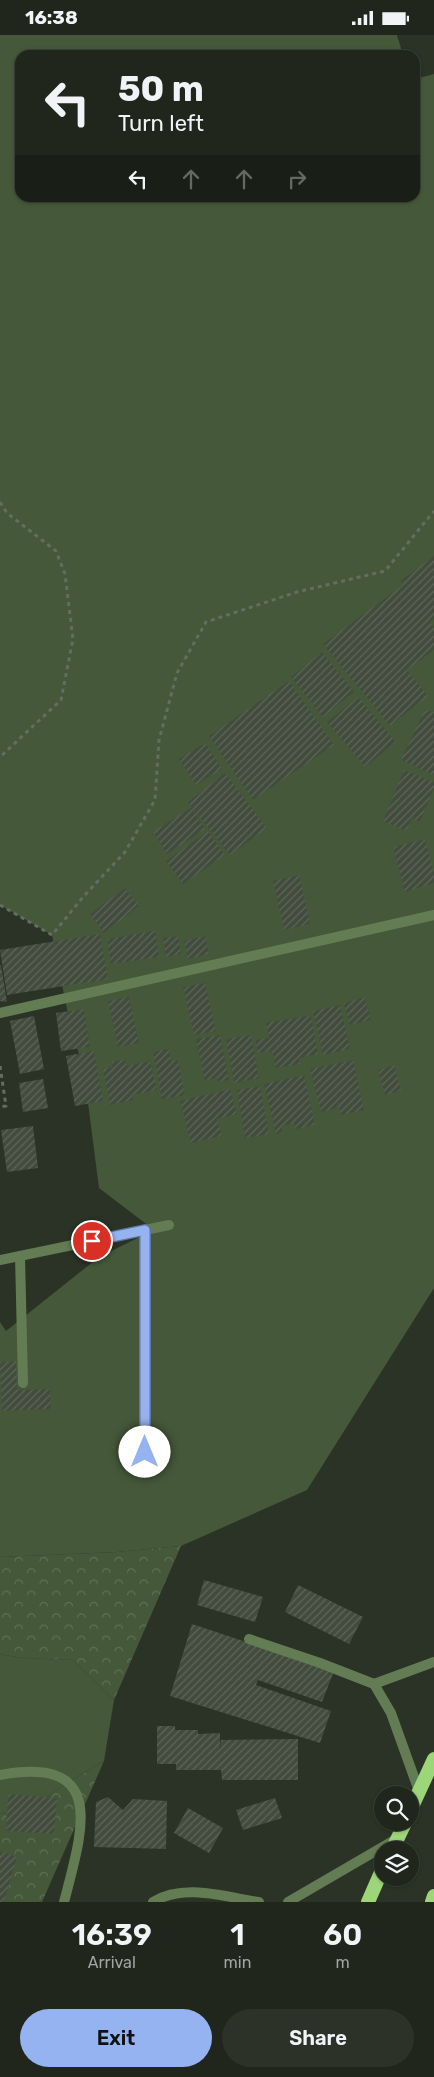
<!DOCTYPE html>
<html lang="en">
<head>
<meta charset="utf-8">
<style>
	:root { --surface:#20261c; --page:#2d3229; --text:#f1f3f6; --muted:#a2a5a3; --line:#3d433b; --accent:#95b2f1 }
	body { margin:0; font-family:Rubik,sans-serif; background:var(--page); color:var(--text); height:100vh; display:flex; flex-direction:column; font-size:19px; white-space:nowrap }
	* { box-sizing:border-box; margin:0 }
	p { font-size:16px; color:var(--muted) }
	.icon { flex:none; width:28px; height:28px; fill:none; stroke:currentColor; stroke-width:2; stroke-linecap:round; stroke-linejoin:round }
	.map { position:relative; height:1867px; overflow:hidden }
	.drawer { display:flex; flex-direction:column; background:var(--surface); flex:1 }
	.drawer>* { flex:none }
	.hud { position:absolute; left:15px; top:15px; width:405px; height:152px; border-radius:15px; box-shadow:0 1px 4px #0004,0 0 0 1px var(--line); background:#20261c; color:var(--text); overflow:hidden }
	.controls { position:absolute; left:374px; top:1751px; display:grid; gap:10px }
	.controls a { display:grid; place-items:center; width:45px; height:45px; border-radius:50%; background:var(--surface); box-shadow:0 1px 4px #0004,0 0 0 1px var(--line); font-size:25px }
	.pin { position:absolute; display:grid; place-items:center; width:42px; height:42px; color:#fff; margin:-21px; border:2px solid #fff; border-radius:50%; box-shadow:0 1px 5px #0007 }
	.me { position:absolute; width:55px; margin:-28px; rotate:0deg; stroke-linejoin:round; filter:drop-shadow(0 0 4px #0008) }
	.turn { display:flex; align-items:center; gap:18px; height:105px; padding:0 20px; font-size:22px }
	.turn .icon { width:65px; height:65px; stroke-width:2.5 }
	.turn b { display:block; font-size:35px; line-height:42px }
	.lanes { display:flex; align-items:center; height:48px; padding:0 20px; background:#0003; justify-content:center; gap:25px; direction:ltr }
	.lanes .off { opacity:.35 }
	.eta { display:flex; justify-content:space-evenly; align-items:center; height:85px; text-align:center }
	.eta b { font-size:30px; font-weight:600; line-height:35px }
	.action { display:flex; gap:10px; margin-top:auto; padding:10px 20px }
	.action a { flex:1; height:58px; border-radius:30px; background:var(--accent); color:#111; font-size:20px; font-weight:600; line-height:58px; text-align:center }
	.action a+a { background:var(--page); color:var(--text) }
	.status { display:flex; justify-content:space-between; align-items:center; height:35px; padding:0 25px; background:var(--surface); direction:ltr }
	.status svg { height:14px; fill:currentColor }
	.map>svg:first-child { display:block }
</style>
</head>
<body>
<div class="status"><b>16:38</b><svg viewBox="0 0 49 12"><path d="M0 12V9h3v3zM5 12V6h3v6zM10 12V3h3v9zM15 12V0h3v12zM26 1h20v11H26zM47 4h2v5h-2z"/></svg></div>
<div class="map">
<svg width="434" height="1867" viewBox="0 0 434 1867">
	<defs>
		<pattern id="forest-crowns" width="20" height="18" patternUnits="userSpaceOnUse" patternTransform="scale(1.25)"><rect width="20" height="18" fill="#455839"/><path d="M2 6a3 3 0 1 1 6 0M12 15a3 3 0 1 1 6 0" fill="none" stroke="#607056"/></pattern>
		<pattern id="building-hatch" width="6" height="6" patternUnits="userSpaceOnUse" patternTransform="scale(1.25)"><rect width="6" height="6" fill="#424c3d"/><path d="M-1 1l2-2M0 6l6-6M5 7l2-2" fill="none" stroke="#5d6659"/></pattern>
	</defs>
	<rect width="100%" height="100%" fill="#2a3325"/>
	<g fill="#455839">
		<polygon points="0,0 397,0 403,20 20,20 20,162 415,162 415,44 434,39 434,1253 307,1455 181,1511 117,1517 0,1522 0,1287 6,1296 99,1222 154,1195 99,1153 84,1037 69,984 52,900 0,870"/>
		<polygon points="0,1619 21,1623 73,1625 114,1665 104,1726 65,1749 42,1766 0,1779"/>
	</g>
	<g fill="url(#forest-crowns)">
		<polygon points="181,1511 114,1665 73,1625 21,1623 0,1619 0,1522 117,1517"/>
		<polygon points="104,1726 42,1867 0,1867 0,1779 42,1766 65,1749"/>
	</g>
	<g fill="url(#building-hatch)">
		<polygon points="434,521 434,584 430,587 434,592 434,615 407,635 428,661 390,691 323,609 403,550 400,546"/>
		<polygon points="322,617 354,657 323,682 291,642"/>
		<polygon points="289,646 334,710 253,765 209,701"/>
		<polygon points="358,662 396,707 365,732 327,687"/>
		<polygon points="425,674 434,678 434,740 401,725"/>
		<polygon points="205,708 222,734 196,750 179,724"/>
		<polygon points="404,735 434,747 434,753 420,787 412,783 407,796 383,786"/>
		<polygon points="225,738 267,793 230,820 188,767"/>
		<polygon points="192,772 205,794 167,819 153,797"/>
		<polygon points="208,796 225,820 183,849 166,826"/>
		<polygon points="425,804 434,838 434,848 405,857 393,812"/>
		<polygon points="299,840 310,889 284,895 273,846"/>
		<polygon points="125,853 139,871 104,898 90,879"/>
		<polygon points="155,896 159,922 111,929 107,904"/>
		<polygon points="100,899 108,944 7,960 0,915"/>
		<polygon points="178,901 181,919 166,922 163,903"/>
		<polygon points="205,901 209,919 188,924 184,906"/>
		<polygon points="0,930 1,930 7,967 0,966"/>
		<polygon points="205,948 216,996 194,1000 183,952"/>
		<polygon points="129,962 139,1008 118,1012 108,966"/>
		<polygon points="364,962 371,985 350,990 344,968"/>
		<polygon points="340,970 350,1014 323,1020 313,976"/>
		<polygon points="84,974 90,1012 61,1016 56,978"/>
		<polygon points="311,980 318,1019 299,1023 300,1029 276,1033 272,1016 258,1018 255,1005 269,1003 266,988"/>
		<polygon points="34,981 44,1034 20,1039 10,986"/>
		<polygon points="220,1000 229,1045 218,1047 217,1043 205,1046 196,1004"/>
		<polygon points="251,1000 259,1043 234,1048 226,1004"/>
		<polygon points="169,1014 171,1026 178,1025 185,1060 162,1064 153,1017"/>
		<polygon points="94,1016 103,1066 75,1071 66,1021"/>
		<polygon points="125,1024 126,1031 150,1026 157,1055 132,1060 133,1065 110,1070 103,1034 113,1032 111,1027"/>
		<polygon points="353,1025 364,1075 341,1080 339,1072 321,1077 310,1034"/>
		<polygon points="394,1030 401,1055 385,1060 378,1035"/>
		<polygon points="304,1040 315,1090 296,1094 294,1088 281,1091 283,1097 276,1099 264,1049"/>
		<polygon points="43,1044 48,1073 23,1077 19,1048"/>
		<polygon points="260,1051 269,1099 245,1103 237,1055"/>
		<polygon points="230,1054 237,1079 217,1084 222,1101 191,1108 180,1066"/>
		<polygon points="33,1091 38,1133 7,1137 1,1095"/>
		<polygon points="16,1326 17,1355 50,1354 51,1374 2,1376 0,1327"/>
		<polygon points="204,1545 263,1562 255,1587 197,1570"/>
		<polygon points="298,1550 363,1582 349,1609 285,1577"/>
		<polygon points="192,1589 334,1636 322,1667 258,1645 256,1650 331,1676 320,1708 170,1661"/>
		<polygon points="157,1691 175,1691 175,1695 198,1695 198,1699 220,1698 220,1715 221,1705 298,1704 298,1745 222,1745 221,1735 176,1735 176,1729 157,1729"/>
		<polygon points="8,1759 57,1763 54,1799 6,1796"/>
		<polygon points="108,1762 123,1775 133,1764 167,1766 166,1814 94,1812 96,1767"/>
		<polygon points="275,1763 282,1783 243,1795 236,1775"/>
		<polygon points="188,1773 223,1793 209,1818 174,1798"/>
		<polygon points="0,1816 17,1822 4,1867 0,1867"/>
	</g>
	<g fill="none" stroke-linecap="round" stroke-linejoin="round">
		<g stroke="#656d61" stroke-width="3" stroke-dasharray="4 4" stroke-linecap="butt">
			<polyline points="0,467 7,478 56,516 65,539 73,604 61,665 0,722"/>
			<polyline points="0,870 52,900 83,862 125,817 155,765 159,705 177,638 206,587 297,557 385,536 434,476"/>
			<polyline points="0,1031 6,1071 0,1072"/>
		</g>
		<g stroke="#637c53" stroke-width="10">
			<polyline points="20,1221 23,1348"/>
			<polyline points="0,1225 169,1190"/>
			<polyline points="145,1417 145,1195"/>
			<polyline points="249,1604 320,1628 374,1649 391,1678 419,1756"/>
			<polyline points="374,1649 434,1627"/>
			<path d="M 0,1740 C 109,1720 82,1797 64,1867"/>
			<path d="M 153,1867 C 184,1848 225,1862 259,1867"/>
			<polyline points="288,1867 398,1803"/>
		</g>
		<polyline stroke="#637c53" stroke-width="10" points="0,978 434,880"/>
		<g stroke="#9cd678" stroke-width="14">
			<polyline points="410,1776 434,1724"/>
			<polyline points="392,1815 405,1788"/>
			<polyline points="368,1867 382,1835"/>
			<polyline points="432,1867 434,1861"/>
		</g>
	</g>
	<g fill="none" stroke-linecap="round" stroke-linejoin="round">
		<g stroke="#61749d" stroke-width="12">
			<polyline id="route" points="92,1206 145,1195 145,1417"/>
		</g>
		<use href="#route" stroke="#95b2f1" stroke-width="9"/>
	</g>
</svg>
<div class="controls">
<a><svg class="icon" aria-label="search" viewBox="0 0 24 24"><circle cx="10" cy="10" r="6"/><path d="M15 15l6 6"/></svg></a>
<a><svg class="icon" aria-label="layers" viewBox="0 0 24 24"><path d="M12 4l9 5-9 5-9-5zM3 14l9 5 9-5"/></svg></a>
</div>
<div class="pin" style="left:92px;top:1206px;background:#d93025"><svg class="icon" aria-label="arrive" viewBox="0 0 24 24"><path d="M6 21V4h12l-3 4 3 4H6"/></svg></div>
<svg class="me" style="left:145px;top:1417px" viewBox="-20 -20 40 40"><circle r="19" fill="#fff"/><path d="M0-13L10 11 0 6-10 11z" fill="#95b2f1"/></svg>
<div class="hud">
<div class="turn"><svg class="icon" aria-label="left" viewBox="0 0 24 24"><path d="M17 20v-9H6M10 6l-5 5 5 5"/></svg><div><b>50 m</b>Turn left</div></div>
<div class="lanes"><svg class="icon" aria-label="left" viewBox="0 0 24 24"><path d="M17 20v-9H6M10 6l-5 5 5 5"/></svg><svg class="icon off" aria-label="ahead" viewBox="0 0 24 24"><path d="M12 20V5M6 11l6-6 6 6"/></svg><svg class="icon off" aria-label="ahead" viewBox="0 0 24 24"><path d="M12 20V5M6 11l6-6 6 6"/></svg><svg class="icon off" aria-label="right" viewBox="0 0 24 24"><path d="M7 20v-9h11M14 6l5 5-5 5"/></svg></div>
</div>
</div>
<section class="drawer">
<div class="eta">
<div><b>16:39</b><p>Arrival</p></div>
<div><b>1</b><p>min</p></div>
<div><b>60</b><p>m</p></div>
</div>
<div class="action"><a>Exit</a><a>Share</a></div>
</section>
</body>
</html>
